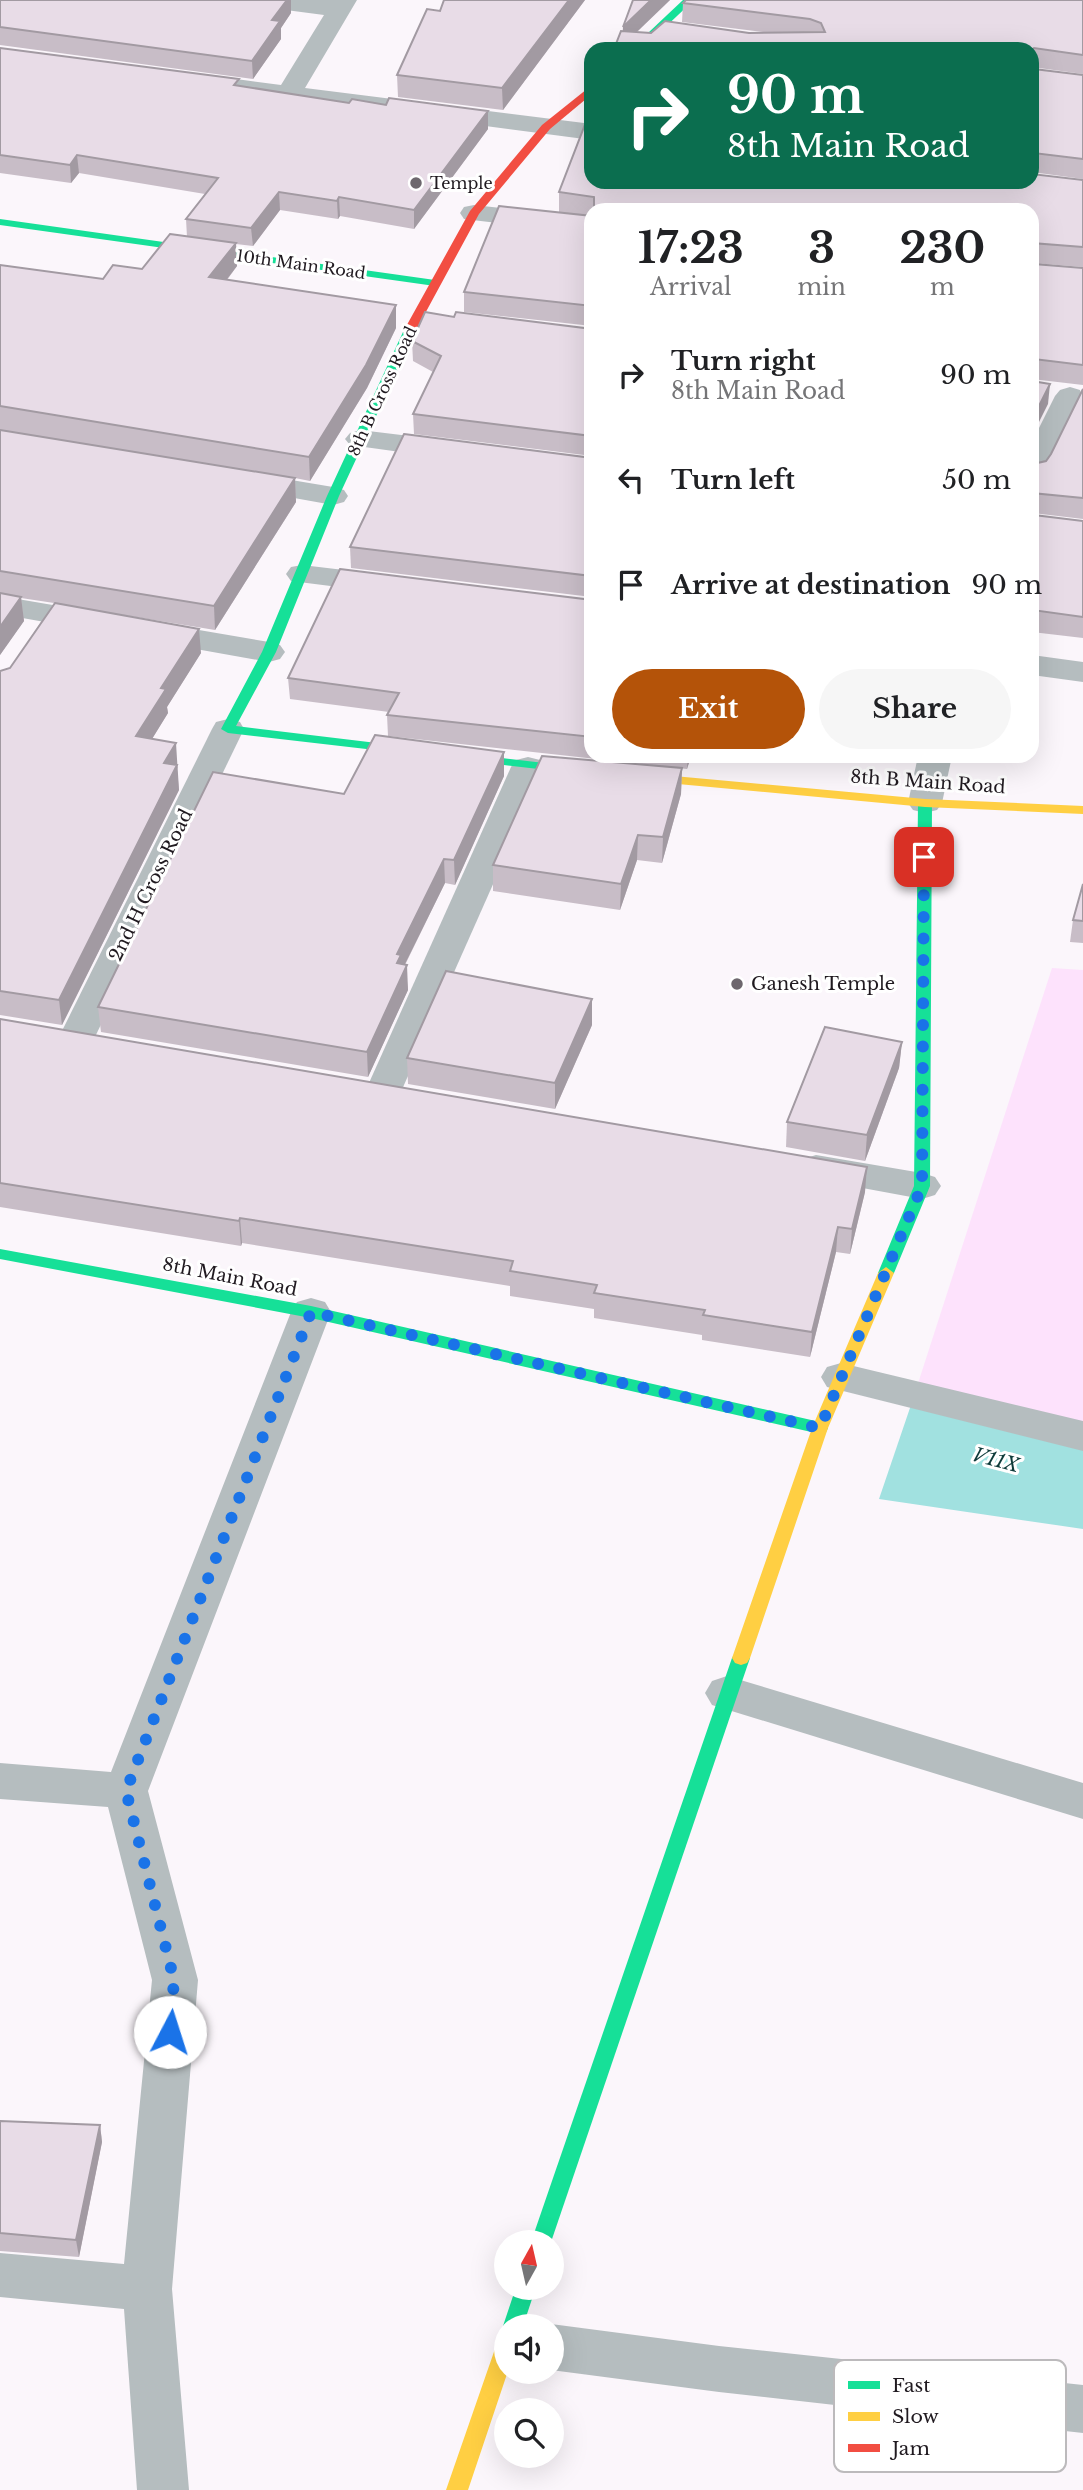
<!DOCTYPE html>
<html lang="en">
<head>
<meta charset="utf-8">
<style>
	:root { --surface:#fff; --page:#f6f6f6; --text:#202124; --muted:#757577; --accent:#b45309 }
	body { margin:0; font-family:"Libre Baskerville",serif; background:var(--page); color:var(--text); height:100vh; display:flex; flex-direction:column; font-size:26px; white-space:nowrap }
	* { box-sizing:border-box; margin:0 }
	p { font-size:23px; color:var(--muted) }
	.icon { flex:none; width:38px; height:38px; fill:none; stroke:currentColor; stroke-width:2; stroke-linecap:round; stroke-linejoin:round }
	.map { position:relative; flex:1; overflow:hidden }
	.drawer { position:absolute; left:584px; top:203px; width:455px; height:560px; display:flex; flex-direction:column; background:var(--surface); border-radius:21px; box-shadow:0 7px 28px #0002 }
	.drawer>* { flex:none }
	.guide { position:absolute; left:584px; top:42px; width:455px; height:147px; border-radius:21px; box-shadow:0 7px 28px #0002; background:#0b6e4f; color:#fff; overflow:hidden }
	.needle { width:46px; rotate:8deg }
	.tools { position:absolute; left:494px; top:2230px; display:grid; gap:14px }
	.tools a { display:grid; place-items:center; width:70px; height:70px; border-radius:50%; background:var(--surface); box-shadow:0 7px 28px #0002; font-size:35px }
	.pin { position:absolute; display:grid; place-items:center; width:60px; height:60px; color:#fff; margin:-30px; border-radius:14px; box-shadow:0 4px 10px #0006 }
	.me { position:absolute; width:77px; margin:-38px; rotate:5deg; stroke-linejoin:round; filter:drop-shadow(0 0 5px #0008) }
	.turn { display:flex; align-items:center; gap:24px; height:147px; padding:0 28px; font-size:32px }
	.turn .icon { width:91px; height:91px; stroke-width:2.5 }
	.turn b { display:block; font-size:49px; line-height:60px }
	.eta { display:flex; justify-content:space-evenly; align-items:center; height:119px; text-align:center }
	.eta b { font-size:42px; font-weight:700; line-height:49px }
	.action { display:flex; gap:14px; margin-top:auto; padding:14px 28px }
	.action a { flex:1; height:80px; border-radius:42px; background:var(--accent); color:#fff; font-size:28px; font-weight:700; line-height:80px; text-align:center }
	.action a+a { background:var(--page); color:var(--text) }
	ul { padding:0; list-style:none }
	li { display:flex; align-items:center; gap:21px; height:105px; padding:0 28px }
	li div { flex:1 }
	li b { display:block; font-size:26px }
	li em { font-style:normal }
	.map>svg:first-child { display:block }
</style>
</head>
<body>
<div class="map">
<svg width="1083" height="2490" viewBox="0 0 1083 2490">
	<rect width="100%" height="100%" fill="#fbf6fb"/>
	<polygon fill="#fde2fc" points="1052,968 1083,970 1083,1450 912,1402"/>
	<polygon fill="#a1e1e0" points="912,1402 1083,1450 1083,1529 879,1499"/>
	<g fill="none" stroke-linecap="round" stroke-linejoin="round">
		<g fill="#b5bdbf" fill-rule="evenodd">
			<polygon points="251,0 357,0 305,88 592,124 592,140 227,92 223,87 227,82 236,79 281,85 324,15 263,7 254,5"/>
			<polygon points="474,205 592,218 592,234 464,219 460,213 464,207"/>
			<polygon points="1070,387 1080,390 1083,399 1047,473 1043,479 1032,482 1032,442 1055,396 1060,390"/>
			<polygon points="360,430 451,441 462,444 466,450 462,456 451,459 350,445 345,439 350,433"/>
			<polygon points="244,472 333,487 344,490 348,496 344,502 333,505 233,487 229,481 233,475"/>
			<polygon points="302,565 386,575 397,577 402,584 397,591 386,593 291,581 286,574 291,567"/>
			<polygon points="0,596 269,642 280,645 285,652 280,659 269,662 0,614"/>
			<polygon points="1032,655 1083,662 1083,682 1032,675"/>
			<polygon points="228,719 240,722 244,729 93,1041 88,1049 75,1053 62,1049 57,1041 212,729 216,722"/>
			<polygon points="918,756 952,756 942,803 937,810 925,813 913,810 908,803"/>
			<polygon points="528,757 540,760 545,767 400,1094 395,1103 382,1106 369,1103 364,1094 511,767 516,760"/>
			<polygon points="816,1155 922,1173 935,1177 941,1186 935,1195 922,1199 803,1177 797,1168 803,1159"/>
			<polygon points="311,1298 325,1302 331,1312 148,1791 198,1980 172,2289 189,2490 137,2490 124,2309 0,2297 0,2253 124,2264 152,1980 108,1807 0,1799 0,1763 111,1772 291,1312 297,1302"/>
			<polygon points="841,1363 1083,1421 1083,1451 827,1387 821,1377 827,1367"/>
			<polygon points="727,1676 1083,1783 1083,1819 712,1705 705,1693 712,1681"/>
			<polygon points="551,2324 719,2346 1083,2385 1083,2433 719,2392 551,2370 551,2326 546,2326"/>
		</g>
		<g fill="#16e098" fill-rule="evenodd">
			<polygon points="683,0 694,0 642,49 631,49"/>
			<polygon points="0,219 435,280 441,283 435,286 0,225"/>
			<polygon points="409,329 415,332 339,496 276,652 236,726 586,768 593,772 591,775 228,733 221,729 262,652 327,496 403,332"/>
			<polygon points="925,799 932,803 930,1186 894,1273 886,1279 878,1273 914,1186 918,803"/>
			<polygon points="0,1249 311,1306 820,1422 826,1424 828,1428 826,1432 820,1434 311,1318 0,1259"/>
			<polygon points="741,1651 747,1653 750,1658 551,2242 531,2242 732,1658 735,1653"/>
			<polygon points="516,2287 536,2287 523,2326 506,2326 506,2333 503,2326"/>
		</g>
		<g fill="#ffcf43" fill-rule="evenodd">
			<polygon points="586,768 925,799 1083,806 1083,814 925,807 581,775 579,772"/>
			<polygon points="886,1267 894,1273 828,1428 750,1658 747,1663 741,1665 735,1663 732,1658 812,1428 878,1273"/>
			<polygon points="506,2337 506,2371 508,2371 468,2490 446,2490 496,2346 499,2339"/>
		</g>
		<polygon fill="#f24e42" fill-rule="evenodd" points="592,85 592,94 550,129 479,214 415,332 413,334 405,334 403,332 470,211 542,125"/>
	</g>
	<g fill="#c8bdc7">
		<polygon points="0,0 291,13 281,28 281,39 253,79 0,45"/>
		<polygon points="444,0 585,0 503,110 398,97 397,75 440,11"/>
		<polygon points="633,0 670,0 637,32 651,33 665,21 749,33 763,32 682,22 683,3 686,0 1083,0 1083,74 1032,67 1032,49 614,49 621,31 623,31 623,27"/>
		<polygon points="0,48 349,103 488,111 488,129 414,229 340,216 338,219 280,210 253,246 236,244 237,266 227,280 396,305 396,328 367,388 310,481 295,478 296,502 215,630 99,611 201,653 167,707 168,713 152,739 178,767 177,770 179,790 62,1025 0,1015 0,671 10,668 54,603 21,598 24,621 0,655 0,265 103,279 142,269 187,237 186,219 205,194 79,173 71,183 0,173"/>
		<polygon points="1032,68 1034,69 1083,75 1083,179 1032,172"/>
		<polygon points="1083,180 1083,267 1033,263 1083,268 1083,385 1032,379 1032,210 592,210 592,216 559,212 559,192"/>
		<polygon points="592,216 592,326 464,312 464,292"/>
		<polygon points="454,317 592,329 592,456 414,434 413,414 433,372 413,361 412,341"/>
		<polygon points="1083,389 1083,519 1033,513 1034,515 1083,521 1083,638 1032,632 1032,459 1033,464 1046,461 1051,454"/>
		<polygon points="592,458 592,597 351,568 350,547"/>
		<polygon points="592,600 592,756 691,756 687,769 388,736 387,715 389,712 290,699 288,678"/>
		<polygon points="504,752 504,776 455,885 445,883 405,965 408,990 368,1077 101,1032 98,1007 344,794"/>
		<polygon points="682,768 681,794 662,863 637,860 620,910 493,891 493,865"/>
		<polygon points="1083,884 1083,943 1070,942 1073,920"/>
		<polygon points="0,1019 865,1192 850,1254 836,1252 810,1357 702,1340 702,1335 594,1318 594,1309 510,1296 510,1286 242,1243 241,1246 0,1207"/>
		<polygon points="592,1025 555,1109 408,1084 407,1058"/>
		<polygon points="902,1042 899,1068 865,1161 786,1147 787,1122"/>
		<polygon points="0,2121 100,2125 102,2142 79,2257 0,2251"/>
	</g>
	<g fill="#a29aa2">
		<polygon points="287,0 291,0 291,13 281,28 281,39 253,79 252,61 272,20"/>
		<polygon points="569,0 585,0 503,110 502,88"/>
		<polygon points="651,0 670,0 622,46 623,27"/>
		<polygon points="488,111 488,129 414,229 414,210"/>
		<polygon points="77,155 79,173 71,183 70,165"/>
		<polygon points="279,192 280,210 253,246 251,228"/>
		<polygon points="339,197 340,216 338,219 337,201"/>
		<polygon points="236,243 237,266 211,300 209,277"/>
		<polygon points="396,305 396,328 367,388 310,481 309,457"/>
		<polygon points="1050,384 1048,404 1032,436 1032,420"/>
		<polygon points="295,478 296,502 215,630 214,606"/>
		<polygon points="21,597 24,621 0,655 0,627"/>
		<polygon points="199,629 201,653 167,707 168,713 139,760 136,736 161,688"/>
		<polygon points="176,743 179,790 62,1025 59,1000 164,763"/>
		<polygon points="504,752 504,776 455,885 454,860"/>
		<polygon points="688,756 691,756 687,769"/>
		<polygon points="682,768 681,794 662,863 663,837"/>
		<polygon points="638,835 637,860 620,910 621,884"/>
		<polygon points="444,859 445,883 401,972 407,965 408,990 368,1077 367,1052 397,954"/>
		<polygon points="592,999 592,1025 555,1109 555,1083"/>
		<polygon points="902,1042 899,1068 865,1161 867,1135"/>
		<polygon points="867,1167 865,1192 850,1254 852,1229"/>
		<polygon points="240,1218 242,1243 241,1246 239,1221"/>
		<polygon points="838,1227 836,1252 810,1357 812,1332"/>
		<polygon points="100,2125 102,2142 79,2257 76,2240"/>
	</g>
	<g fill="#e8dce7" stroke="#a29aa2" stroke-width="2">
		<polygon points="0,0 287,0 272,20 280,21 252,61 0,27"/>
		<polygon points="444,0 569,0 502,88 397,75 427,9 440,11"/>
		<polygon points="633,0 651,0 623,27"/>
		<polygon points="686,0 1083,0 1083,55 1034,48 1032,50 614,49 621,31 651,33 665,21 749,33 825,32 821,23 810,19 683,3"/>
		<polygon points="0,48 239,79 234,85 349,103 352,99 386,105 389,98 488,111 414,210 339,197 337,201 279,192 251,228 186,219 218,178 77,155 70,165 0,155"/>
		<polygon points="1032,68 1034,69 1083,75 1083,159 1034,153 1032,157"/>
		<polygon points="592,121 592,182 1032,182 1032,174 1083,180 1083,247 1032,243 1032,210 594,210 594,197 559,192 586,122"/>
		<polygon points="499,206 592,216 592,306 464,292"/>
		<polygon points="170,234 236,243 209,277 396,305 366,365 309,457 0,406 0,265 103,279 113,265 142,269"/>
		<polygon points="1032,262 1034,264 1083,268 1083,365 1034,359 1032,361"/>
		<polygon points="425,312 454,317 456,312 592,329 592,436 413,414 441,356 412,341"/>
		<polygon points="1032,381 1050,384 1032,420"/>
		<polygon points="1083,389 1083,498 1032,493 1032,459 1033,464 1046,461 1051,454"/>
		<polygon points="0,430 295,478 214,606 0,571"/>
		<polygon points="404,434 592,458 592,576 350,547"/>
		<polygon points="1032,513 1034,515 1083,521 1083,617 1032,610"/>
		<polygon points="340,569 592,600 592,737 387,715 399,693 288,678"/>
		<polygon points="0,593 21,597 0,627"/>
		<polygon points="55,603 199,629 161,688 166,689 136,736 176,743 164,763 177,765 59,1000 0,991 0,671 10,668"/>
		<polygon points="375,735 504,752 454,860 444,859 397,954 401,955 397,963 407,965 367,1052 98,1007 213,772 344,794"/>
		<polygon points="542,756 682,768 663,837 638,835 621,884 493,865"/>
		<polygon points="1083,884 1083,921 1073,920"/>
		<polygon points="446,971 592,999 555,1083 407,1058"/>
		<polygon points="0,1019 867,1167 852,1229 838,1227 812,1332 703,1315 705,1310 594,1293 597,1285 510,1271 513,1261 240,1218 239,1221 0,1183"/>
		<polygon points="825,1027 902,1042 867,1135 787,1122"/>
		<polygon points="0,2121 100,2125 76,2240 0,2233"/>
	</g>
	<g fill="none" stroke-linecap="round" stroke-linejoin="round">
		<polyline stroke="#1a73e8" stroke-width="12" stroke-dasharray="0 21.6" points="170,2032 174,1980 126,1791 311,1312 820,1428 922,1186 924,857"/>
	</g>
	<g fill="#6d676d" stroke="#fff" stroke-width="2.5">
		<circle cx="416" cy="183" r="7"/>
		<circle cx="737" cy="984" r="7"/>
	</g>
	<g text-anchor="middle" dominant-baseline="central" stroke-width="6" stroke-linejoin="round" paint-order="stroke">
		<g font-size="16" fill="#201a20" stroke="#fff" text-anchor="start">
			<text x="430" y="183">Temple</text>
		</g>
		<g font-size="16" fill="#201a20" stroke="#fff">
			<text transform="translate(301 264) rotate(8)">10th Main Road</text>
			<text transform="translate(382 391) rotate(-65)">8th B Cross Road</text>
		</g>
		<g font-size="18" fill="#201a20" stroke="#fff">
			<text transform="translate(928 782) rotate(4)">8th B Main Road</text>
			<text transform="translate(151 885) rotate(-64)">2nd H Cross Road</text>
			<text transform="translate(230 1277) rotate(11)">8th Main Road</text>
		</g>
		<g font-size="18" fill="#201a20" stroke="#fff" text-anchor="start">
			<text x="751" y="984">Ganesh Temple</text>
		</g>
		<g font-size="19" font-style="italic" fill="#0d3a39" stroke="#fff">
			<text transform="translate(996 1460) rotate(15)">V11X</text>
		</g>
	</g>
	<rect x="834" y="2360" width="232" height="112" rx="10" fill="#fff" stroke="#bcbabc" stroke-width="2"/>
	<rect x="848" y="2381" width="32" height="8" fill="#16e098"/>
	<rect x="848" y="2412" width="32" height="9" fill="#ffcf43"/>
	<rect x="848" y="2444" width="32" height="8" fill="#f24e42"/>
	<g font-size="19" fill="#201a20">
		<text x="892" y="2392">Fast</text>
		<text x="892" y="2423">Slow</text>
		<text x="892" y="2455">Jam</text>
	</g>
</svg>
<div class="tools">
<a><svg class="needle" viewBox="-14 -14 28 28"><path d="M0-13l5 13h-10z" fill="#e53935"/><path d="M0 13l5-13h-10z" fill="#757577"/></svg></a>
<a><svg class="icon" aria-label="sound" viewBox="0 0 24 24"><path d="M4 9h4l5-4v14l-5-4H4zM17 9q2 3 0 6"/></svg></a>
<a><svg class="icon" aria-label="search" viewBox="0 0 24 24"><circle cx="10" cy="10" r="6"/><path d="M15 15l6 6"/></svg></a>
</div>
<div class="pin" style="left:924px;top:857px;background:#d93025"><svg class="icon" aria-label="arrive" viewBox="0 0 24 24"><path d="M6 21V4h12l-3 4 3 4H6"/></svg></div>
<svg class="me" style="left:170px;top:2032px" viewBox="-20 -20 40 40"><circle r="19" fill="#fff"/><path d="M0-13L10 11 0 6-10 11z" fill="#1a73e8"/></svg>
<div class="guide">
<div class="turn"><svg class="icon" aria-label="right" viewBox="0 0 24 24"><path d="M7 20v-9h11M14 6l5 5-5 5"/></svg><div><b>90 m</b>8th Main Road</div></div>
</div>
<section class="drawer">
<div class="eta">
<div><b>17:23</b><p>Arrival</p></div>
<div><b>3</b><p>min</p></div>
<div><b>230</b><p>m</p></div>
</div>
<ul>
<li><svg class="icon" aria-label="right" viewBox="0 0 24 24"><path d="M7 20v-9h11M14 6l5 5-5 5"/></svg><div><b>Turn right</b><p>8th Main Road</p></div><em>90 m</em></li>
<li><svg class="icon" aria-label="left" viewBox="0 0 24 24"><path d="M17 20v-9H6M10 6l-5 5 5 5"/></svg><div><b>Turn left</b></div><em>50 m</em></li>
<li><svg class="icon" aria-label="arrive" viewBox="0 0 24 24"><path d="M6 21V4h12l-3 4 3 4H6"/></svg><div><b>Arrive at destination</b></div><em>90 m</em></li>
</ul>
<div class="action"><a>Exit</a><a>Share</a></div>
</section>
</div>
</body>
</html>
